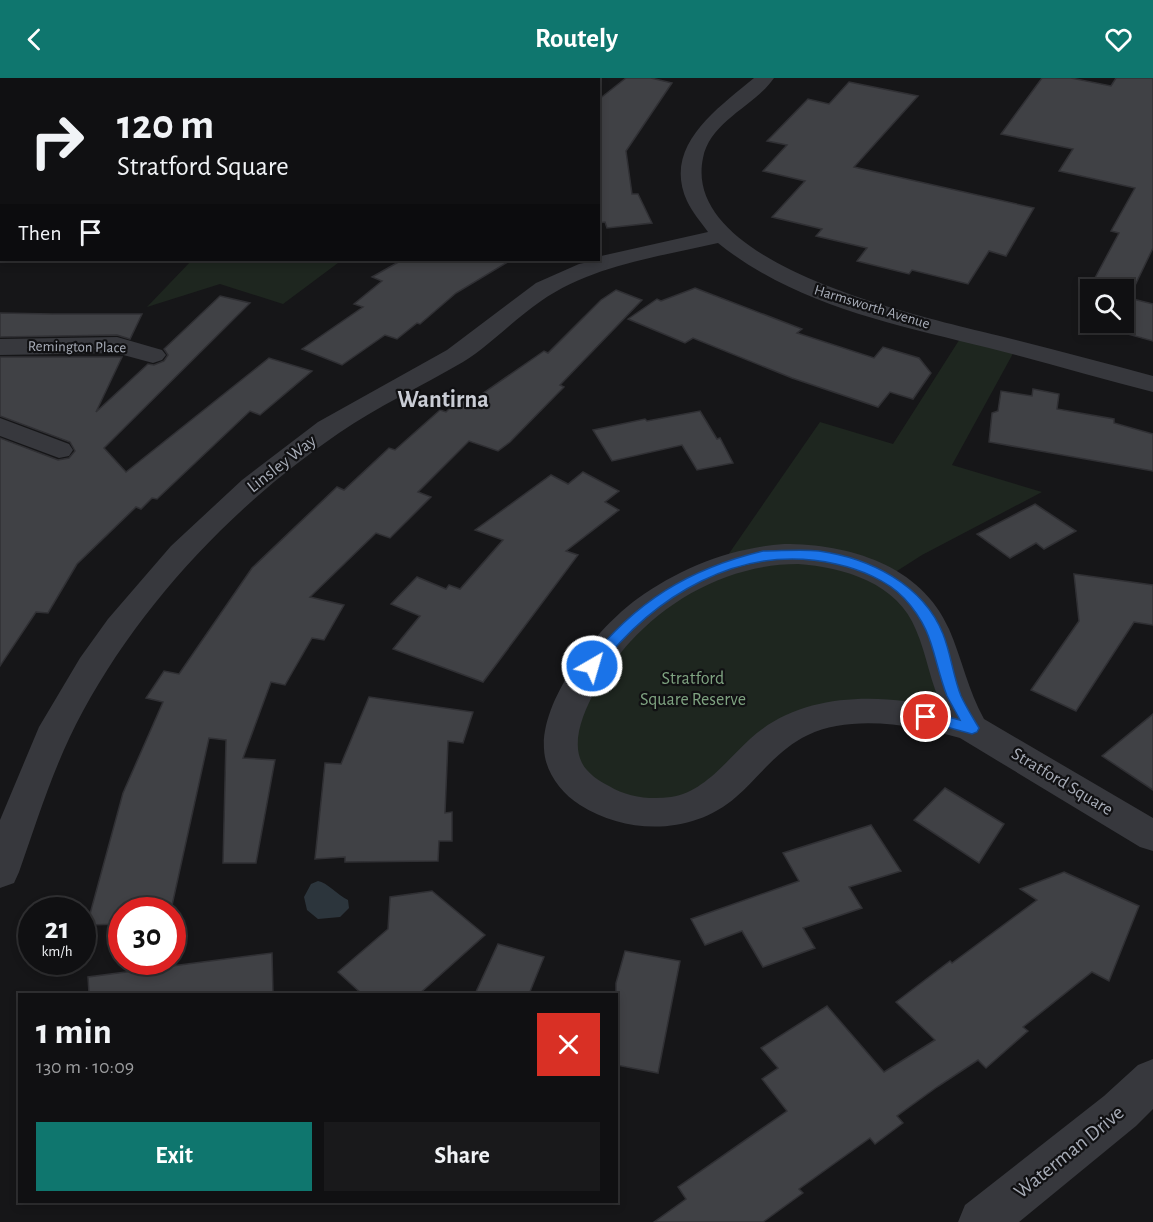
<!DOCTYPE html>
<html lang="en">
<head>
<meta charset="utf-8">
<style>
	:root { --surface:#101012; --page:#19191b; --text:#f1f3f6; --muted:#9c9d9f; --line:#303032; --accent:#0f766e }
	body { margin:0; font-family:"Alegreya Sans",sans-serif; background:var(--page); color:var(--text); height:100vh; display:flex; flex-direction:column; font-size:22px; white-space:nowrap }
	* { box-sizing:border-box; margin:0 }
	p { font-size:20px; color:var(--muted) }
	.icon { flex:none; width:33px; height:33px; fill:none; stroke:currentColor; stroke-width:2; stroke-linecap:round; stroke-linejoin:round }
	.map { position:relative; flex:1; overflow:hidden }
	.side { position:absolute; left:18px; top:915px; width:600px; height:210px; display:flex; flex-direction:column; background:var(--surface); border-radius:0px; box-shadow:0 3px 9px #0003,0 0 0 2px var(--line) }
	.side>* { flex:none }
	.hud { position:absolute; left:0px; top:0px; width:600px; height:183px; box-shadow:0 3px 9px #0003,0 0 0 2px var(--line); background:#101012; color:var(--text); overflow:hidden }
	.fabs { position:absolute; left:1080px; top:201px; display:grid; gap:12px }
	.fabs a { display:grid; place-items:center; width:54px; height:54px; border-radius:0px; background:var(--surface); box-shadow:0 3px 9px #0003,0 0 0 2px var(--line); font-size:30px }
	.speed { position:absolute; left:18px; top:819px; display:flex; gap:12px; font-size:30px; font-weight:700; text-align:center }
	.speed>* { display:grid; place-content:center; width:78px; height:78px; border-radius:50%; background:var(--surface); box-shadow:0 3px 9px #0003,0 0 0 2px var(--line); line-height:1 }
	.speed small { font-size:15px; font-weight:400 }
	.speed .limit { border:9px solid #d22; background:#fff; color:#111 }
	.pin { position:absolute; display:grid; place-items:center; width:51px; height:51px; color:#fff; margin:-26px; border:3px solid #fff; border-radius:50%; box-shadow:0 2px 6px #0007 }
	.me { position:absolute; width:66px; margin:-33px; rotate:38deg; stroke-linejoin:round; filter:drop-shadow(0 0 4px #0008) }
	.turn { display:flex; align-items:center; gap:21px; height:126px; padding:0 18px; font-size:27px }
	.turn .icon { width:78px; height:78px; stroke-width:2.5 }
	.turn b { display:block; font-size:42px; line-height:51px }
	.then { display:flex; align-items:center; height:57px; padding:0 18px; background:#0003; gap:12px; font-size:22px }
	.round { display:grid; place-items:center; flex:none; width:63px; height:63px; border-radius:0px; background:var(--page) }
	.overview { display:flex; align-items:center; justify-content:space-between; height:102px; padding:0 18px }
	h1 { font-size:36px; font-weight:700; line-height:45px }
	.action { display:flex; gap:12px; margin-top:auto; padding:12px 18px }
	.action a { flex:1; height:69px; border-radius:0px; background:var(--accent); color:#fff; font-size:24px; font-weight:700; line-height:69px; text-align:center }
	.action a+a { background:var(--page); color:var(--text) }
	header { display:flex; justify-content:space-between; align-items:center; height:78px; padding:0 18px; background:var(--accent); color:#fff; font-size:27px; font-weight:700 }
	.map>svg:first-child { display:block }
</style>
</head>
<body>
<header><svg class="icon" aria-label="back" viewBox="0 0 24 24"><path d="M15 5l-7 7 7 7"/></svg>Routely<svg class="icon" aria-label="heart" viewBox="0 0 24 24"><path d="M12 20l-8-8c-3-5 5-10 8-4 3-6 11-1 8 4z"/></svg></header>
<div class="map">
<svg width="1153" height="1144" viewBox="0 0 1153 1144">
	<rect width="100%" height="100%" fill="#161618"/>
	<g fill="#1e261f">
		<polygon points="192,182 342,182 283,226 220,206 147,229"/>
		<polygon points="963,256 1016,270 952,387 1042,414 922,477 886,500 907,515 971,650 834,635 698,727 595,719 562,652 601,577 719,490 820,344 893,366"/>
	</g>
	<path fill="#2c353c" d="M 318,803 C 327,804 337,817 348,822 L 349,830 L 340,839 L 318,841 L 307,832 L 304,819 L 311,806 Z"/>
	<g fill="#404145" stroke="#303034" stroke-width="1.5">
		<polygon points="626,0 651,0 672,5 626,73 632,116 638,116 652,145 607,150 605,144 598,145 598,22"/>
		<polygon points="1042,0 1071,0 1111,8 1116,0 1153,0 1153,170 1129,220 1153,226 1153,263 1124,255 1124,212 1090,212 1090,231 1080,228 1119,155 1111,153 1135,110 1059,93 1073,71 1001,56"/>
		<polygon points="849,4 918,18 854,89 1034,130 1006,178 989,173 968,206 912,192 909,196 857,183 867,170 816,158 822,151 772,139 805,103 763,93 787,67 767,63 808,21 829,26"/>
		<polygon points="402,182 511,182 456,215 420,246 417,245 397,261 385,257 342,287 302,271 363,229 354,226 382,203 372,199"/>
		<polygon points="695,210 802,251 797,255 874,280 883,269 919,280 931,295 913,321 890,314 878,329 792,300 693,260 685,265 628,241 657,221 661,223"/>
		<polygon points="616,212 642,222 560,307 564,309 510,364 498,373 469,363 418,414 431,419 390,460 376,455 310,519 344,527 324,562 312,560 285,607 271,604 243,680 275,682 256,785 223,785 226,662 209,660 171,832 122,832 122,846 87,847 123,715 163,624 146,620 164,593 179,596 252,490 337,409 344,412 389,370 395,372 440,332 446,334 452,328 457,329 469,318 476,320 544,273 548,275 601,222"/>
		<polygon points="220,218 250,225 104,370 126,394 269,280 312,293 260,337 250,333 157,421 152,420 141,431 136,429 77,486 48,535 36,534 0,588 0,360 58,382 69,380 75,373 70,364 0,338 0,279 122,279 96,334 148,286 154,287 164,283 168,277 164,271"/>
		<polygon points="0,235 53,236 142,236 130,261 117,257 0,259"/>
		<polygon points="1033,311 1059,316 1057,331 1114,341 1114,345 1153,356 1153,393 989,364 992,335 998,333 1001,313 1032,318"/>
		<polygon points="700,333 717,361 720,360 733,385 697,392 682,367 612,383 593,352 645,341 647,343"/>
		<polygon points="583,394 619,413 605,424 619,432 566,473 578,477 483,604 393,571 420,538 391,526 417,499 446,511 449,507 460,511 503,462 475,452 551,397 568,406"/>
		<polygon points="1035,426 1076,453 1044,471 1036,465 1010,480 977,456"/>
		<polygon points="1074,496 1153,507 1153,547 1134,544 1076,633 1031,612 1079,543"/>
		<polygon points="369,619 473,634 463,665 448,663 445,735 452,734 452,763 439,763 438,783 345,784 345,779 315,781 325,685 341,686"/>
		<polygon points="1153,636 1153,712 1102,678"/>
		<polygon points="945,710 1004,746 979,785 914,742"/>
		<polygon points="871,747 901,793 849,809 862,830 803,850 815,870 763,889 742,853 705,867 691,841 799,803 783,775"/>
		<polygon points="1064,794 1139,828 1109,903 1092,894 1023,949 1028,953 986,990 978,982 937,1009 897,1038 903,1045 875,1066 870,1060 799,1111 803,1115 763,1144 654,1144 686,1121 678,1109 787,1033 762,1001 778,990 761,970 827,928 884,994 935,962 896,924 950,883 952,885 1037,822 1020,811"/>
		<polygon points="432,813 485,857 419,916 362,916 338,894 388,851 390,819"/>
		<polygon points="498,866 544,879 529,916 475,916"/>
		<polygon points="625,873 680,883 658,995 616,987 616,905"/>
		<polygon points="272,875 273,916 89,916 88,899"/>
	</g>
	<g fill="none" stroke-linecap="round" stroke-linejoin="round">
		<g fill="#37383d" fill-rule="evenodd">
			<path d="M 754,0 L 774,0 C 755,28 710,43 703,80 C 680,191 934,241 1008,260 C 1056,272 1105,285 1153,298 L 1153,314 C 1098,300 1044,284 989,270 C 895,247 795,227 718,165 C 658,179 593,187 541,223 C 513,242 491,267 463,284 C 422,308 378,328 339,355 C 235,426 143,523 83,633 C 55,684 38,740 19,794 L 14,805 L 0,810 L 0,742 L 39,649 L 80,580 L 108,541 L 171,468 L 242,402 L 318,344 L 447,272 L 536,205 L 579,186 L 598,182 L 601,178 L 708,154 C 701,144 692,134 687,123 C 662,68 717,31 754,0 Z"/>
			<polygon points="117,259 162,272 166,277 162,282 153,285 116,275 0,277 0,261"/>
			<polygon points="0,340 69,366 73,372 69,378 59,380 0,358"/>
			<path d="M 784,466 C 849,466 921,487 949,551 C 962,581 968,612 984,641 L 1153,740 L 1153,773 L 1140,769 L 960,660 C 916,647 851,636 808,657 C 778,671 760,698 736,719 C 693,757 627,757 580,727 C 561,715 545,694 544,671 C 541,620 597,550 637,521 C 680,490 730,470 784,466 ZM 798,486 C 843,489 898,505 916,552 C 927,577 930,605 943,630 C 879,615 801,614 750,661 C 726,683 704,714 671,719 C 650,722 627,719 609,708 C 599,703 587,695 582,685 C 564,651 608,588 630,564 C 673,517 734,486 798,486 Z"/>
			<polygon points="1153,981 1153,1031 1136,1048 1019,1144 958,1144 965,1127 1104,1018 1138,987"/>
		</g>
	</g>
	<path fill="#1a73e8" stroke="#114b97" stroke-width="1.5" d="M 763,473 C 781,473 801,471 819,473 C 869,480 923,506 943,556 C 951,576 953,598 961,618 C 966,629 973,640 979,650 L 977,654 L 972,656 L 921,642 L 919,639 L 926,633 L 960,642 C 956,634 951,626 947,618 C 932,579 935,553 904,520 C 887,502 859,491 836,486 C 740,464 653,518 597,592 L 587,592 L 585,588 L 587,585 C 635,524 688,491 763,473 Z"/>
	<g text-anchor="middle" dominant-baseline="central" stroke-width="4.5" stroke-linejoin="round" paint-order="stroke">
		<g font-size="15" fill="#a8adb8" stroke="#111113">
			<text transform="translate(872 229) rotate(17)">Harmsworth Avenue</text>
			<text transform="translate(77 269) rotate(1)">Remington Place</text>
		</g>
		<g font-size="18" fill="#a8adb8" stroke="#111113">
			<text transform="translate(282 386) rotate(-38)">Linsley Way</text>
			<text transform="translate(1062 704) rotate(31)">Stratford Square</text>
		</g>
		<g font-size="18" fill="#7fa381" stroke="#111113">
			<text x="693" y="601">Stratford<tspan x="693" dy="21">Square Reserve</tspan></text>
		</g>
		<g font-size="21" fill="#a8adb8" stroke="#111113">
			<text transform="translate(1069 1074) rotate(-39)">Waterman Drive</text>
		</g>
		<g font-size="24" font-weight="bold" fill="#c9ccd4" stroke="#111113">
			<text x="443" y="322">Wantirna</text>
		</g>
	</g>
</svg>
<div class="fabs">
<a><svg class="icon" aria-label="search" viewBox="0 0 24 24"><circle cx="10" cy="10" r="6"/><path d="M15 15l6 6"/></svg></a>
</div>
<div class="speed"><div>21<small>km/h</small></div><div class="limit">30</div></div>
<div class="pin" style="left:926px;top:639px;background:#d93025"><svg class="icon" aria-label="arrive" viewBox="0 0 24 24"><path d="M6 21V4h12l-3 4 3 4H6"/></svg></div>
<svg class="me" style="left:592px;top:588px" viewBox="-20 -20 40 40"><circle r="17" fill="#1a73e8" stroke="#fff" stroke-width="3"/><path d="M0-11L8 9 0 5-8 9z" fill="#fff"/></svg>
<div class="hud">
<div class="turn"><svg class="icon" aria-label="right" viewBox="0 0 24 24"><path d="M7 20v-9h11M14 6l5 5-5 5"/></svg><div><b>120 m</b>Stratford Square</div></div>
<div class="then">Then<svg class="icon" aria-label="arrive" viewBox="0 0 24 24"><path d="M6 21V4h12l-3 4 3 4H6"/></svg></div>
</div>
<section class="side">
<div class="overview"><div><h1>1 min</h1><p>130 m · 10:09</p></div><a class="round" style="background:#d93025;color:#fff"><svg class="icon" aria-label="close" viewBox="0 0 24 24"><path d="M6 6l12 12M18 6L6 18"/></svg></a></div>
<div class="action"><a>Exit</a><a>Share</a></div>
</section>
</div>
</body>
</html>
